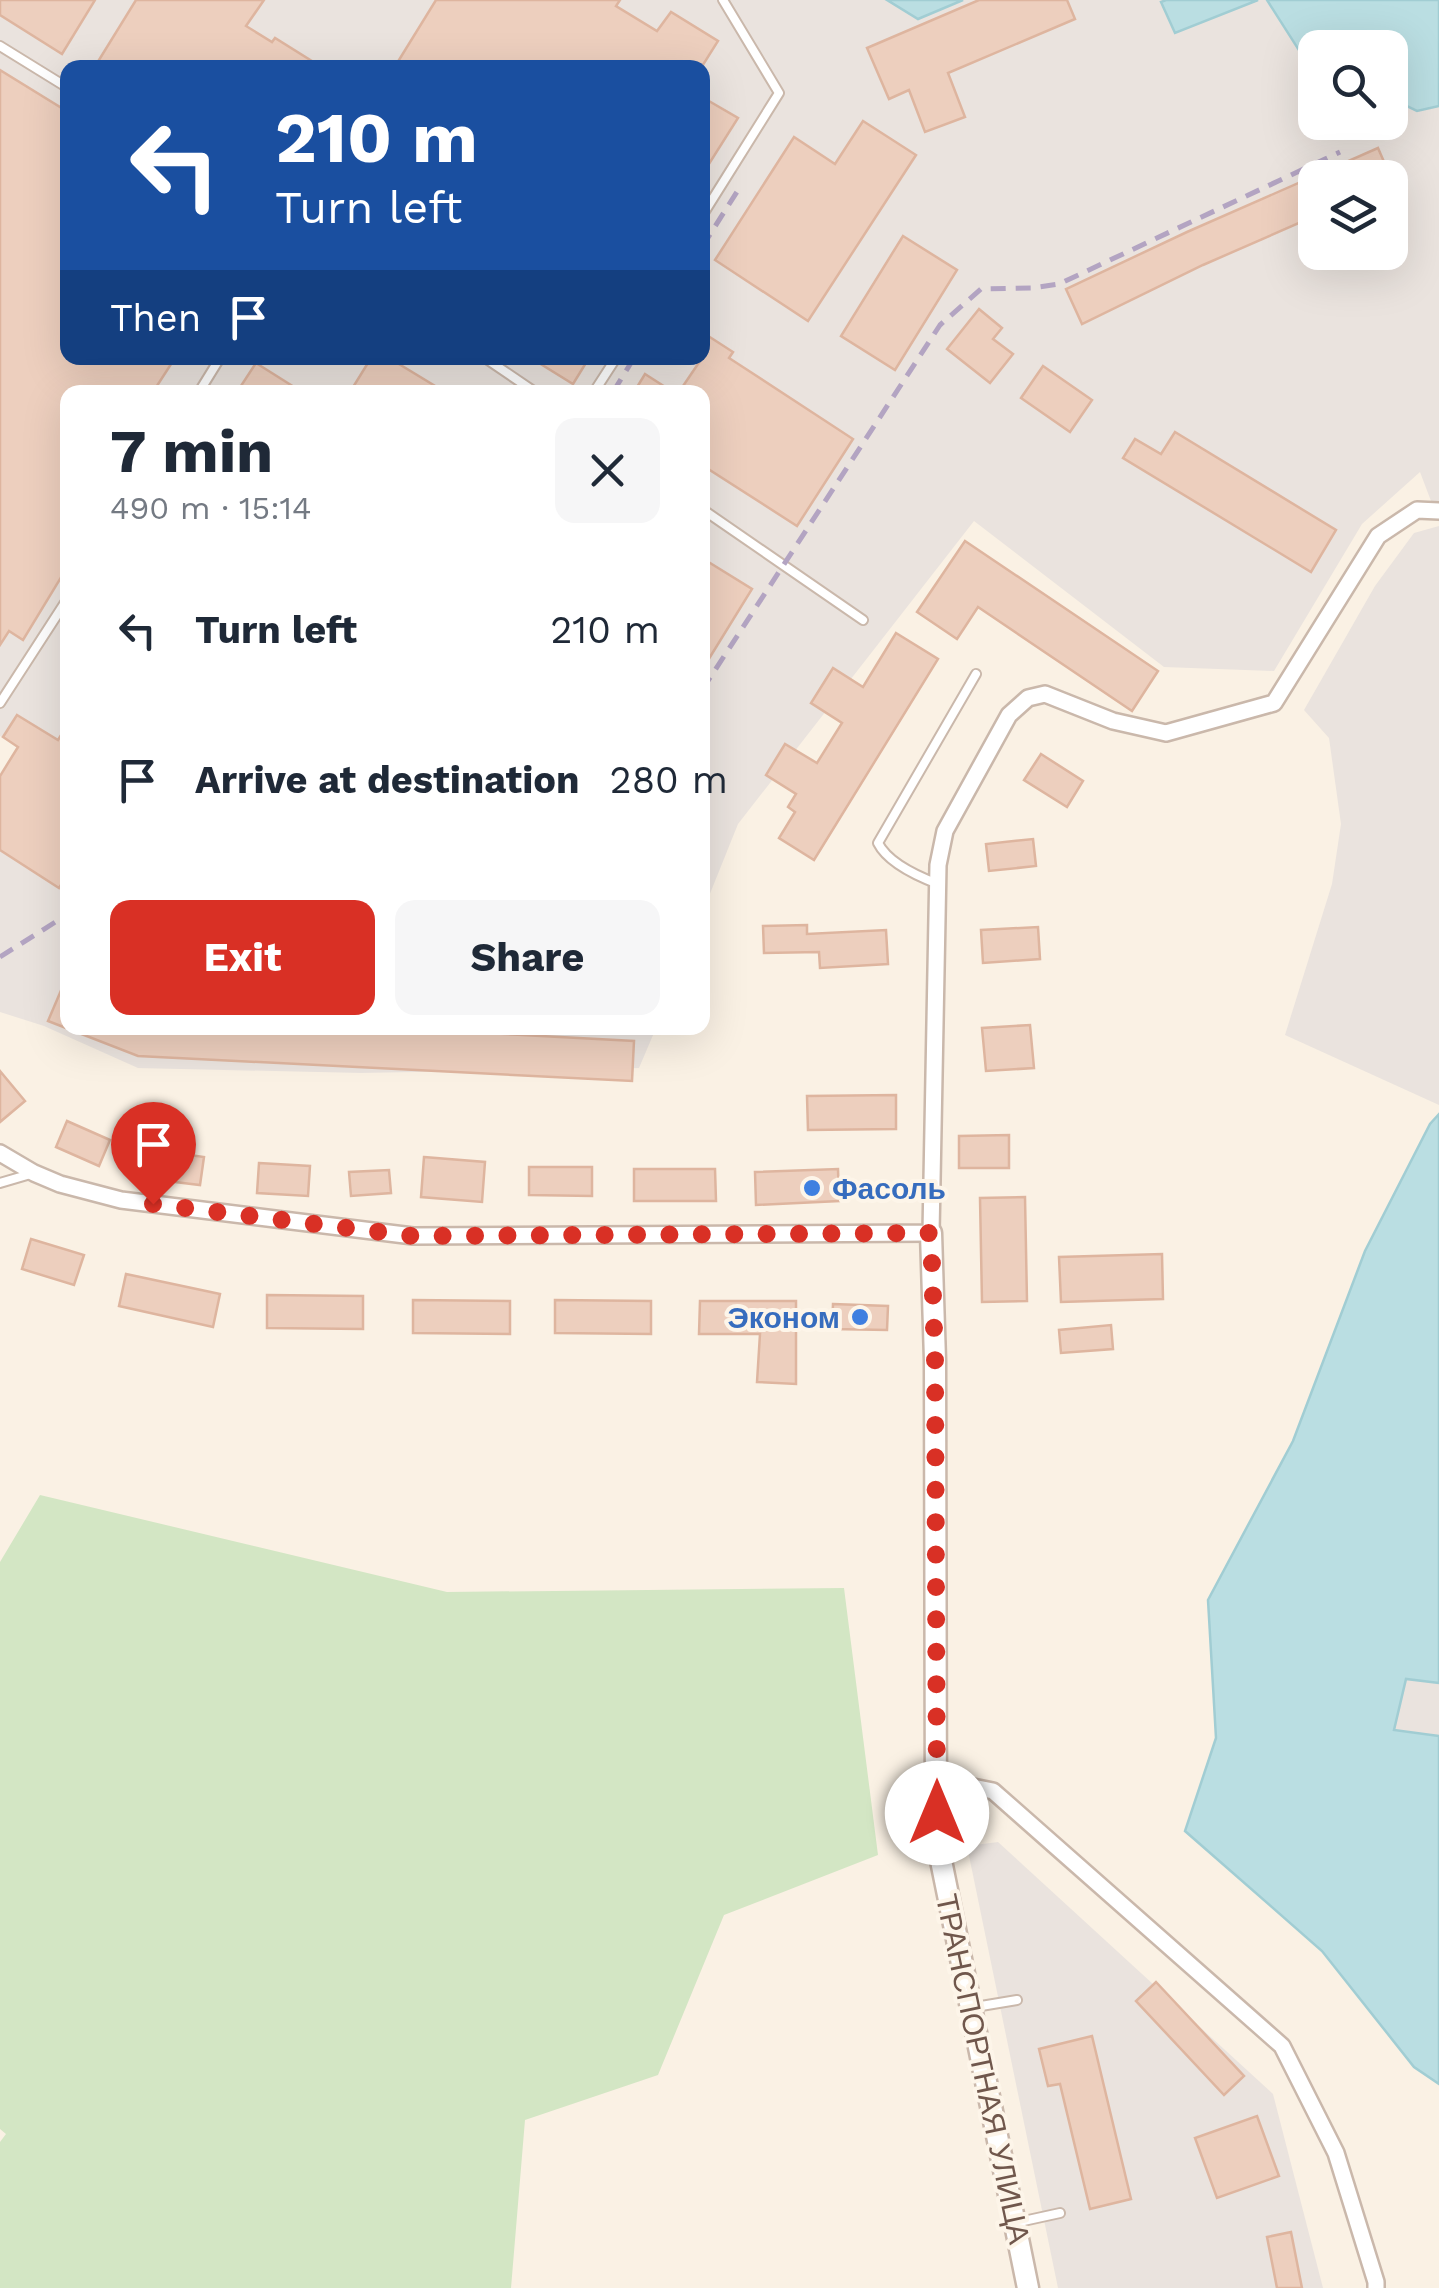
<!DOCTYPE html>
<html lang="en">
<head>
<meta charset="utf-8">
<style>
	:root { --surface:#fff; --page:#f6f6f7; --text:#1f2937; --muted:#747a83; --accent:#d93025 }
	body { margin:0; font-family:"Work Sans",sans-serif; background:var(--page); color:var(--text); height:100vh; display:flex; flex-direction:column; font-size:38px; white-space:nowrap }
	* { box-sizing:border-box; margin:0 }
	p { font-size:32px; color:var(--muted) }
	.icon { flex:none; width:55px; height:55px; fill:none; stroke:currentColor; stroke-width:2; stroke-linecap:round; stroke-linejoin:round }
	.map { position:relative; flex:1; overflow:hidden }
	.sheet { position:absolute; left:60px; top:385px; width:650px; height:650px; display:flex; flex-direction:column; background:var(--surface); border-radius:20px; box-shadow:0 10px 40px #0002 }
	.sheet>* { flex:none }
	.top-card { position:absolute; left:60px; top:60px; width:650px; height:305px; border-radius:20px; box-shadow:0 10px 40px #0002; background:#1a4fa0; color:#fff; overflow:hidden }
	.buttons { position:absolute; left:1298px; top:30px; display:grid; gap:20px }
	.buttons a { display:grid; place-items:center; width:110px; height:110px; border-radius:20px; background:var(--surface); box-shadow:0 10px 40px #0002; font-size:50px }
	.pin { position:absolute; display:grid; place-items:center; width:85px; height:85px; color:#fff; margin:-102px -42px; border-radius:50% 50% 50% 0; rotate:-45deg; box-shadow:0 0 10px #0007 }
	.pin .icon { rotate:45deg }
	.me { position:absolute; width:110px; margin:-55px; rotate:0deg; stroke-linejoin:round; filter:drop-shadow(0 0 8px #0008) }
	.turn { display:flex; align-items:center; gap:35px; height:210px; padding:0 50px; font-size:45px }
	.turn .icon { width:130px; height:130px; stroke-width:2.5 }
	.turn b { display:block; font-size:70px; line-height:85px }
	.then { display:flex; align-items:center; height:95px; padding:0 50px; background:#0003; gap:20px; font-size:38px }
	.round { display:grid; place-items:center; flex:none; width:105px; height:105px; border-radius:20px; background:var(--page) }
	.summary { display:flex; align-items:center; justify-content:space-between; height:170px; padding:0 50px }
	h1 { font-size:60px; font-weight:700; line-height:75px }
	.button { display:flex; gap:20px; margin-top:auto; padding:20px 50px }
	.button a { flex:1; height:115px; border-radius:20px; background:var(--accent); color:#fff; font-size:40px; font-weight:700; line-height:115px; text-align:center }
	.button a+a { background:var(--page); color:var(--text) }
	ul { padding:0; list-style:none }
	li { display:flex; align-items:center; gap:30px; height:150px; padding:0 50px }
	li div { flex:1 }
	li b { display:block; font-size:38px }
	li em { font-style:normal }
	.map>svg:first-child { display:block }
</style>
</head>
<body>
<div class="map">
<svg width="1439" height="2288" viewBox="0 0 1439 2288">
	<rect width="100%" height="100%" fill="#faf1e4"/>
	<g fill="#eae3de" fill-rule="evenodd">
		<path d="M 0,0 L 887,0 L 919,18 L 963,0 L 1166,0 L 1162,2 L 1175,33 L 1258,0 L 1267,0 L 1309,65 L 1315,63 L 1315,122 L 1390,122 L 1390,98 L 1417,111 L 1439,106 L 1439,522 L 1420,472 L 1362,524 L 1274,671 L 1164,667 L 974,521 L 738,824 L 703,911 L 702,392 L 68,392 L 68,1028 L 656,1028 L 639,1068 L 361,1073 L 138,1068 L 44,1026 L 0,1012 L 0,837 L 43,763 L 0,736 ZM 68,68 L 702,68 L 702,358 L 68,358 ZM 1315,178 L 1390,178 L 1390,252 L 1315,252 Z"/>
		<polygon points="1439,526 1439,1105 1285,1035 1332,884 1341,824 1329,738 1304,710 1375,586 1414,533"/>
		<polygon points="1406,1679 1439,1683 1439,1736 1394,1730"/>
		<polygon points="998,1842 1273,2094 1323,2288 1058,2288 967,1846"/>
	</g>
	<polygon fill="#d3e6c4" points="40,1495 447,1592 844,1588 878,1855 724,1915 658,2075 525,2120 511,2288 0,2288 0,2142 6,2134 0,2129 0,1562"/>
	<g fill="#badee2" stroke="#a1cdd3" stroke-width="2.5">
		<polygon points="887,0 963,0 918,19"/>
		<polygon points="1166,0 1258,0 1175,33 1161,2"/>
		<polygon points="1267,0 1439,0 1439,106 1417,111 1390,98 1390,48 1315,48 1315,63 1309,66"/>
		<polygon points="1439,1114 1439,1683 1406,1679 1394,1730 1439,1736 1439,2084 1414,2067 1322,1951 1185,1831 1216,1738 1208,1600 1293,1441 1365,1251 1430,1124"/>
	</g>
	<g fill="#edcfbe" stroke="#deb59f" stroke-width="2.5">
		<polygon points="0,0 95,0 62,54 0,15"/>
		<polygon points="136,0 264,0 246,26 272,42 275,38 323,68 94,68"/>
		<polygon points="436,0 620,0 616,6 657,31 671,12 718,41 701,68 394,68"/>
		<polygon points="979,0 1067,0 1075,19 948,73 965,117 925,132 909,90 889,99 867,48"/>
		<polygon points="0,70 68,112 68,358 175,358 153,392 68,392 68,566 23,640 9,631 0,645"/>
		<polygon points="702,97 738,118 702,175"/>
		<polygon points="863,121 916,155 808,321 715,260 794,137 835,164"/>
		<polygon points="1378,148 1391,178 1315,178 1315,216 1203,265 1082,324 1066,289 1187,232"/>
		<polygon points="903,236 957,270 895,370 841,336"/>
		<polygon points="979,309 1002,328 993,339 1013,354 990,383 947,349"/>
		<polygon points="702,332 733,352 729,358 853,439 797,526 702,465 702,392 679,392 702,358"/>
		<polygon points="371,358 389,358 445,392 350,392"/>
		<polygon points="531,358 589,358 573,384"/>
		<polygon points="256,363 302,392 237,392"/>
		<polygon points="1043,366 1092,400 1070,432 1021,398"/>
		<polygon points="645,374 673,392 634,392"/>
		<polygon points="1175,432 1336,530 1311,572 1123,458 1135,439 1161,454"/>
		<polygon points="965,541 1158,671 1132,711 978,607 957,639 917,612"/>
		<polygon points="702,558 752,589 702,670"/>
		<polygon points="896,633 938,659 814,860 779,838 795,812 788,807 796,794 766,775 785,744 817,763 842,723 811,703 833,668 863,687"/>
		<polygon points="17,715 58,740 68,724 68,874 59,888 0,850 0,776 18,747 3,737"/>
		<polygon points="1041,754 1083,781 1067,807 1024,780"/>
		<polygon points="1033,839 1036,866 989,871 986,844"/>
		<polygon points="807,925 807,934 886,930 888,964 820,968 819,952 764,953 763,926"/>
		<polygon points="1038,927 1040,959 983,963 981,930"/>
		<polygon points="68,974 68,1028 391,1028 634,1041 632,1081 138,1056 48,1021"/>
		<polygon points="1030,1025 1034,1068 986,1071 982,1028"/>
		<polygon points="0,1071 25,1101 0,1122"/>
		<polygon points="896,1095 896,1129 808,1130 807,1096"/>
		<polygon points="67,1121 110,1140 99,1166 56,1147"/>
		<polygon points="1009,1135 1009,1168 959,1168 959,1136"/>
		<polygon points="162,1151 204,1157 200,1185 158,1180"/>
		<polygon points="424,1157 485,1162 482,1202 421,1197"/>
		<polygon points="259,1163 310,1166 308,1196 257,1193"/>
		<polygon points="529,1167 592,1167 592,1196 529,1195"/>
		<polygon points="634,1169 715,1169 716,1201 634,1201"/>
		<polygon points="838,1169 839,1201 756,1205 755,1172"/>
		<polygon points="389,1170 391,1193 351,1196 349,1172"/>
		<polygon points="1025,1197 1027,1301 982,1302 980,1198"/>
		<polygon points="31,1239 84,1255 74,1285 22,1269"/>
		<polygon points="1162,1254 1163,1299 1061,1302 1059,1257"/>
		<polygon points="126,1274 220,1294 213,1327 119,1306"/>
		<polygon points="267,1295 363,1296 363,1329 267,1328"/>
		<polygon points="413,1300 510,1301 510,1334 413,1333"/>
		<polygon points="555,1300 651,1301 651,1334 555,1333"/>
		<polygon points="700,1301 796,1301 796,1384 757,1382 760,1334 699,1334"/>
		<polygon points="833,1304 888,1306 887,1330 832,1329"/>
		<polygon points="1111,1325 1113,1349 1061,1353 1059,1330"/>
		<polygon points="1156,1982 1244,2076 1224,2095 1136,2001"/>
		<polygon points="1092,2036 1131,2199 1090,2209 1060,2084 1048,2086 1039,2049"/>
		<polygon points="1257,2116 1279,2176 1217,2198 1195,2138"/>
		<polygon points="1291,2232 1302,2288 1277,2288 1267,2237"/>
	</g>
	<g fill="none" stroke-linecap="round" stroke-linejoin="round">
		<g stroke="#cab8ab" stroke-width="12">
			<g id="service">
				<polyline points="0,46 68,88"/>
				<polyline points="702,216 779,93 723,0"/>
				<polyline points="485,358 535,392"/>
				<polyline points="199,392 220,358"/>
				<polyline points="594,392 616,358"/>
				<polyline points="702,509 863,620"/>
				<polyline points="0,703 68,598"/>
				<path d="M 938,884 C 917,876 888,863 878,843 L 976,674"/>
				<polyline points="0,1183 34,1173"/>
				<polyline points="975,2007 1017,2000"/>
				<polyline points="1019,2222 1060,2213"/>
			</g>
		</g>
		<g stroke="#cab8ab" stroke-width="20">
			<g id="minor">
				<polyline points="0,1153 34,1173 60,1184 121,1200 413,1236 931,1233 938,865 945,831 1009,715 1028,698 1045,694 1113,721 1166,733 1274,703 1378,536 1417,510 1439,511"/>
				<polyline points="937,1790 973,1787 993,1791 1282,2046 1336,2153 1376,2282 1376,2288"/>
			</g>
		</g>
		<g stroke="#cab8ab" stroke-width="25">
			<polyline id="tertiary" points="931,1233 935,1360 936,1836 1028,2288"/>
		</g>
		<use href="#service" stroke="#fff" stroke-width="8"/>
		<use href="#minor" stroke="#fff" stroke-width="15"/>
		<use href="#tertiary" stroke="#fff" stroke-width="20"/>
		<g stroke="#b3a4c2" stroke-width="5" stroke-dasharray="15 10" stroke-linecap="butt">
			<polyline points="702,247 740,187"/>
			<polyline points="613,392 634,358"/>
			<polyline points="702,690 940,325 981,289 1032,288 1059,284 1340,152"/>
			<polyline points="0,957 68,914"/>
		</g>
	</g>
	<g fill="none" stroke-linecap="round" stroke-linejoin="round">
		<polyline stroke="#d93025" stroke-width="18" stroke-dasharray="0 32.4" points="153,1204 413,1236 931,1233 935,1360 937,1813"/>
	</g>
	<g fill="#3f7fe0" stroke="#fdf5e9" stroke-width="4">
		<circle cx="812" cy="1188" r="10"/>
		<circle cx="860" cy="1317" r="10"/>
	</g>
	<g text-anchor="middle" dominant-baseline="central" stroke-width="8" stroke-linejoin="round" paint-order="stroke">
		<g font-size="30" font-weight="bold" fill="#366cbe" stroke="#fdf5e9" text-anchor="start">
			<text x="832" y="1188">Фасоль</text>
			<text x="840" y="1317" text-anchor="end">Эконом</text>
		</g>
		<g font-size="30" fill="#70574c" stroke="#fdf5e9">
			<text transform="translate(983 2069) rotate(78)">ТРАНСПОРТНАЯ УЛИЦА</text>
		</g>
	</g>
</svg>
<div class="buttons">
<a><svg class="icon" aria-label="search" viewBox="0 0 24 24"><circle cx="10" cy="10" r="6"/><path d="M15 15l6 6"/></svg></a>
<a><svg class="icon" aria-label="layers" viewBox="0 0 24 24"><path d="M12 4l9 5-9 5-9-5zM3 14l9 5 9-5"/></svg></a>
</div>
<div class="pin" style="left:153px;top:1204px;background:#d93025"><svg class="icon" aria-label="arrive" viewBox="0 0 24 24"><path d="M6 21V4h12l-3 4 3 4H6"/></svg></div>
<svg class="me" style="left:937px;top:1813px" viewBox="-20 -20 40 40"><circle r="19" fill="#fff"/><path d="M0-13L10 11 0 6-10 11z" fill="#d93025"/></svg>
<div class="top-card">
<div class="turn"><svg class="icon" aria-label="left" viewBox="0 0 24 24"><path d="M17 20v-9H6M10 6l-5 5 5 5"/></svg><div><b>210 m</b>Turn left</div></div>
<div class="then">Then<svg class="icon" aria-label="arrive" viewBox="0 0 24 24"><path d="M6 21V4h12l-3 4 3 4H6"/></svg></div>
</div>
<section class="sheet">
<div class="summary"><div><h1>7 min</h1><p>490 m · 15:14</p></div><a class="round"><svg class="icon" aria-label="close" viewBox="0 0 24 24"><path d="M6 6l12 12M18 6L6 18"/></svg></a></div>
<ul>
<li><svg class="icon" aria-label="left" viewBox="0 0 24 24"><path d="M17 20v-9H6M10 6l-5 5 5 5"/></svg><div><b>Turn left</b></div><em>210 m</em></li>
<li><svg class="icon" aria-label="arrive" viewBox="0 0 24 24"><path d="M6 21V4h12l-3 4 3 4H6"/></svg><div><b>Arrive at destination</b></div><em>280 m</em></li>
</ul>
<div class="button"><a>Exit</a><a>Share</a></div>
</section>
</div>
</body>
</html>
